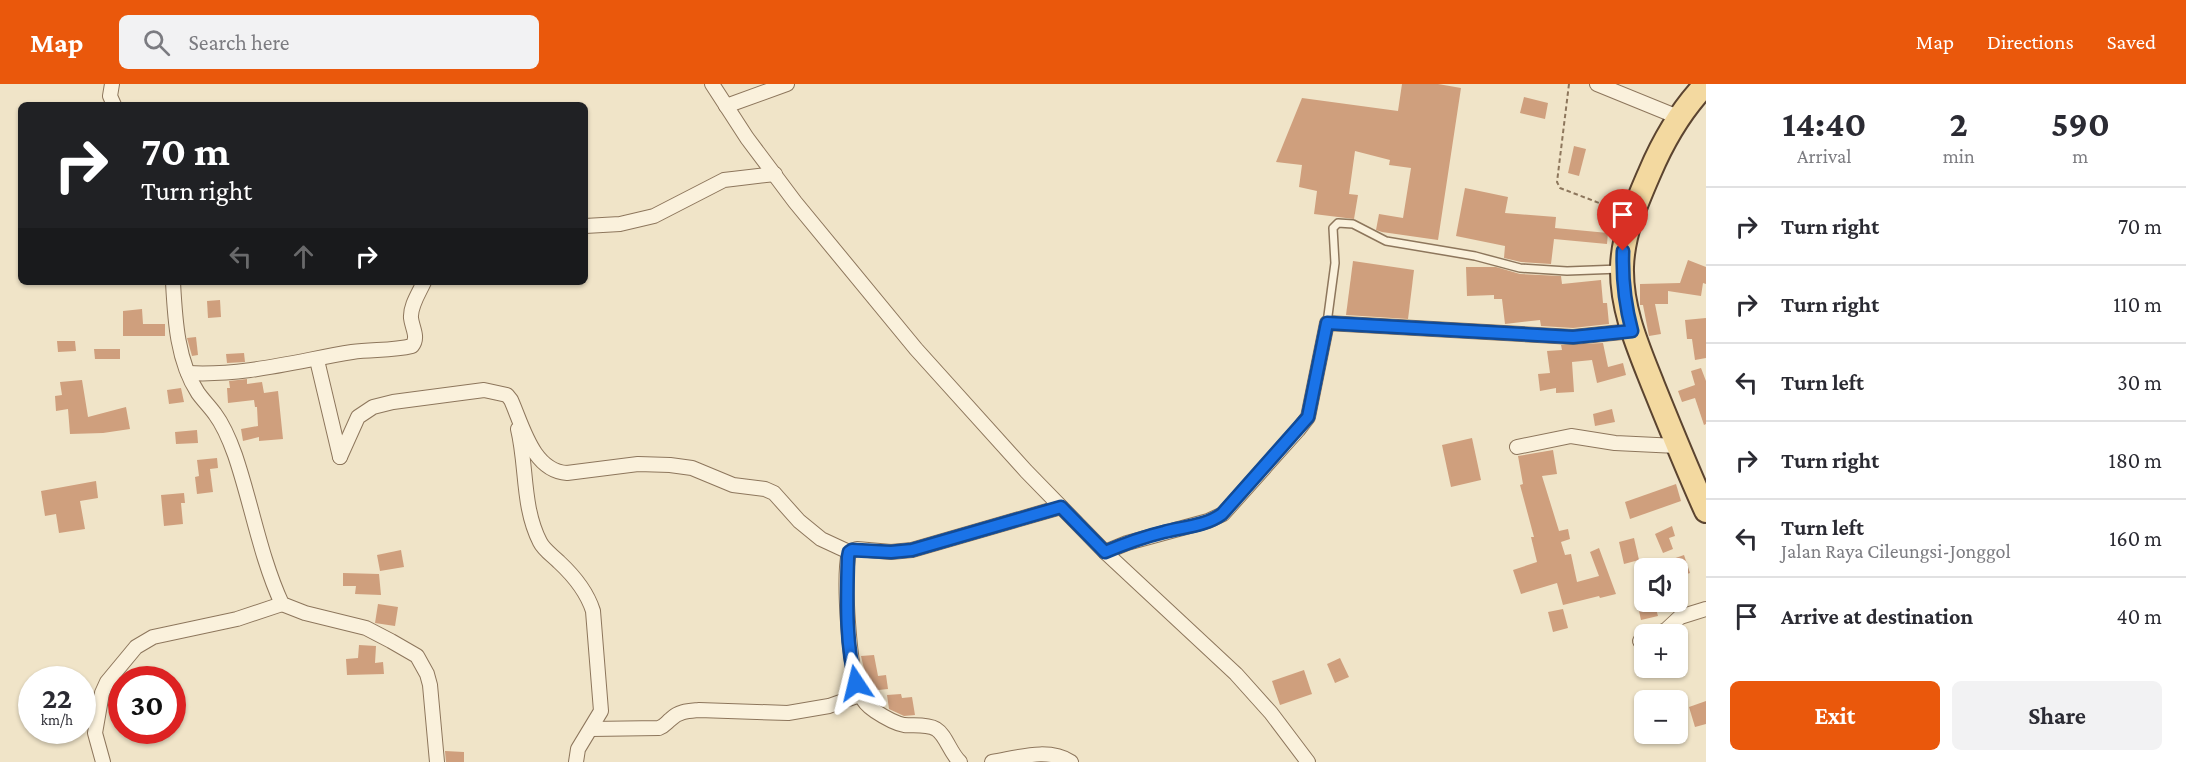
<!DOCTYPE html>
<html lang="en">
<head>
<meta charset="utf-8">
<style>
	:root { --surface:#fff; --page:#f2f2f3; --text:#2b2b33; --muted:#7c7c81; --line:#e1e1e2; --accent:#ea580c }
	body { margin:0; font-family:"Crimson Pro",serif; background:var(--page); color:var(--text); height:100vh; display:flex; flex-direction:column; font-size:22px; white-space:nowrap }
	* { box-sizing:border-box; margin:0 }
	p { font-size:20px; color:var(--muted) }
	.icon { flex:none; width:33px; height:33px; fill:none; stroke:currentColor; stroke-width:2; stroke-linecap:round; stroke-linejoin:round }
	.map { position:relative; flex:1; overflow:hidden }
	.side { display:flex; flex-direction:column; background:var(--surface); width:480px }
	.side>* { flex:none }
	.top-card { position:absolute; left:18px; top:18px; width:570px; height:183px; border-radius:9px; box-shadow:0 2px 4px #0004; background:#202124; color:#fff; overflow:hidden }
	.fabs { position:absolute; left:1634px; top:474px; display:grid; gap:12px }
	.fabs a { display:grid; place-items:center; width:54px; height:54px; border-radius:9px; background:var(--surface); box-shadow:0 2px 4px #0004; font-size:30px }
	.speed { position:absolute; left:18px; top:582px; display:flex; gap:12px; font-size:30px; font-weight:700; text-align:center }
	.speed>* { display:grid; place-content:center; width:78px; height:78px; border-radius:50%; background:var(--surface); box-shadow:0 2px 4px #0004; line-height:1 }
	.speed small { font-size:15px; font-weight:400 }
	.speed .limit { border:9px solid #d22; background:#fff; color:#111 }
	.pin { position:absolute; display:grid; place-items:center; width:51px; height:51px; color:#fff; margin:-62px -26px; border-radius:50% 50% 50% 0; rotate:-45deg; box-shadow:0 0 6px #0007 }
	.pin .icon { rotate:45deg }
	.me { position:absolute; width:66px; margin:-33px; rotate:350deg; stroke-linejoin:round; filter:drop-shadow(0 0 4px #0008) }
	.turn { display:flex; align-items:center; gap:21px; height:126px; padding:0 24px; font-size:27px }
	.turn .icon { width:78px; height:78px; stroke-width:2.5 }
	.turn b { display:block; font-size:42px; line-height:51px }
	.lanes { display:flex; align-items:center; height:57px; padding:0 24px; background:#0003; justify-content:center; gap:30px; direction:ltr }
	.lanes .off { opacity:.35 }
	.eta { display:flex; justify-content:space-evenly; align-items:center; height:102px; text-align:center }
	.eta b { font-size:36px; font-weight:700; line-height:42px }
	.cta { display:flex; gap:12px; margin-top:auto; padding:12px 24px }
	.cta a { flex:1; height:69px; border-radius:9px; background:var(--accent); color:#fff; font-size:24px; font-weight:700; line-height:69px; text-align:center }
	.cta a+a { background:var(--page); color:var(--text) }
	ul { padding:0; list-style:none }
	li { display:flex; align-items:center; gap:18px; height:78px; padding:0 24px; border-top:2px solid var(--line) }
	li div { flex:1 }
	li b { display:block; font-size:22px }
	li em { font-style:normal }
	header { display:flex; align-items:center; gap:36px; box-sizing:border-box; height:84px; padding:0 30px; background:var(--accent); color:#fff }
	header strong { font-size:28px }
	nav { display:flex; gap:33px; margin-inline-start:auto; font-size:21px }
	.search { width:420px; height:54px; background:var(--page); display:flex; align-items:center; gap:15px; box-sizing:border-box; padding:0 21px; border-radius:9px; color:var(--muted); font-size:22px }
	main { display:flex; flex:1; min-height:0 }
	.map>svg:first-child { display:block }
</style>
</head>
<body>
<header>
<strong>Map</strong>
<div class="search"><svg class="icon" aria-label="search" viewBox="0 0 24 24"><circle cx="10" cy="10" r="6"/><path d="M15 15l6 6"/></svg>Search here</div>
<nav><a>Map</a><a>Directions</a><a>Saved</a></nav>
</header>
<main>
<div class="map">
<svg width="1706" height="678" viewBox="0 0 1706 678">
	<rect width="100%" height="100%" fill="#f0e4c8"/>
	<g fill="#cf9f7d">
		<polygon points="1402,0 1438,0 1461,4 1438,156 1382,148 1376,146 1379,130 1403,134 1411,84 1389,81 1390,76 1355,67 1349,110 1358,111 1354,135 1314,130 1317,107 1299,103 1302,81 1276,78 1302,14 1398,27"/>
		<polygon points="1524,13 1548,19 1545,35 1520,29"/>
		<polygon points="1574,62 1586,65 1579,92 1568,89"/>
		<polygon points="1465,104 1508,113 1505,129 1556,133 1555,144 1608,149 1607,160 1554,155 1551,180 1521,178 1504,174 1505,162 1456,152"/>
		<polygon points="1688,176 1706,183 1706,200 1703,199 1701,212 1668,207 1668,220 1655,220 1661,250 1649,252 1643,221 1640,221 1640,200 1680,199"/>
		<polygon points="1353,177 1414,186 1408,235 1346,231"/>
		<polygon points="1466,183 1496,183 1520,190 1561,192 1562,200 1601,196 1603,219 1607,219 1609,240 1573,244 1541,242 1540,236 1505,240 1502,215 1494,215 1494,211 1467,212"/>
		<polygon points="220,216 221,233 208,234 207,217"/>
		<polygon points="142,225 143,240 165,240 165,252 123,252 123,227"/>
		<polygon points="1706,234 1706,274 1695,276 1692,255 1687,255 1685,236"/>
		<polygon points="196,253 198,271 192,272 187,254"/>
		<polygon points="57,257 75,257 76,267 58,268"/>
		<polygon points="1603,259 1608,283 1623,279 1626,291 1597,299 1592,276 1572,278 1574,308 1556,309 1556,304 1540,307 1538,290 1550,289 1547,267 1562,266 1561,261"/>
		<polygon points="94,265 120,265 120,275 95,275"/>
		<polygon points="244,269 245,278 227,279 226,270"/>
		<polygon points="1701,284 1706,297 1706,340 1704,341 1695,314 1682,318 1678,307 1695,301 1691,287"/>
		<polygon points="247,295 247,300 262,298 264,309 278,307 283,355 259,357 259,353 243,357 241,345 258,342 257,323 255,323 254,316 228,319 227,304 230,304 229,297"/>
		<polygon points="82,296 88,333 126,323 130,345 103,349 70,350 68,325 56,327 55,312 62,311 60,298"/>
		<polygon points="181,304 184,318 169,320 167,306"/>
		<polygon points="1612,325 1615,338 1595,342 1593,330"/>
		<polygon points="197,346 198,359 176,360 175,348"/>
		<polygon points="1472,354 1481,396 1451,403 1442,361"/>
		<polygon points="1553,366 1557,390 1542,392 1559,447 1568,445 1570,455 1561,458 1565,471 1571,470 1577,498 1599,492 1590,468 1599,464 1616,510 1600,514 1599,512 1563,521 1557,499 1521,510 1513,486 1537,478 1531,453 1534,453 1520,401 1523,400 1518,372"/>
		<polygon points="217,374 218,384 210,385 213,408 197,410 195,393 199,392 197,376"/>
		<polygon points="96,397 98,414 80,417 85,445 59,449 56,430 45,432 41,407"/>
		<polygon points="1676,400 1681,417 1630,435 1625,418"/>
		<polygon points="184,409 185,419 181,419 183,440 164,442 161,411"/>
		<polygon points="1672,442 1675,452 1669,454 1673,465 1663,469 1655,450"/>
		<polygon points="1634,454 1639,476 1624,480 1619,458"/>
		<polygon points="401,466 404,483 380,487 377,471"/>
		<polygon points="1684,471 1690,489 1677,493 1677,484 1673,484 1670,476"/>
		<polygon points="343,489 379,490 381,511 355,510 356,502 343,502"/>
		<polygon points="1637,518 1654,518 1658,532 1641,536"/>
		<polygon points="378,520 398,523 395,542 375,539"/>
		<polygon points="1563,525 1568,544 1553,548 1548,528"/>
		<polygon points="359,561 376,562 375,579 383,578 384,590 347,591 346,575 358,574"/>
		<polygon points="874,571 878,592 886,591 888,605 869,607 861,572"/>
		<polygon points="1340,574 1349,593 1335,599 1327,580"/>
		<polygon points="1304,586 1312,610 1280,621 1272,597"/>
		<polygon points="901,610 902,614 912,613 915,631 904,632 889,625 887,611"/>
		<polygon points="1706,617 1706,640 1695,643 1689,623"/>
		<polygon points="445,667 464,668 464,678 446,678"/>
	</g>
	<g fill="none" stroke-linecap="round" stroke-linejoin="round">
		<g stroke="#8d765c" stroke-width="10">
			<polyline id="lane" points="1327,239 1335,179 1333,144 1338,139 1353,140 1386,157 1475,172 1520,184 1567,187 1620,185"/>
		</g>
		<g stroke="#8d765c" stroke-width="16">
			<g id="street">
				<polyline points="112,0 110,12 114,21"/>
				<polyline points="712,0 747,54 795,118 916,265 1026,387 1105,468 1236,590 1271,629 1308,678"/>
				<polyline points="1597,0 1678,33"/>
				<polyline points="726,22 787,0"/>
				<polyline points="585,142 620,140 654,132 724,96 775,90"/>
				<path d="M 173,198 C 175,235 177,277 198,309 C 203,316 210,323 215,330 C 224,342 230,357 235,371 C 252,421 260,472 282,520 L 305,529 L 366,544 L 391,557 L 417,572 L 427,590 L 430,601 L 437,678"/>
				<polyline points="317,276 340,373"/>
				<path d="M 188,289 C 245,292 297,277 352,268 C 372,265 392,267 412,262 C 419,253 412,244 411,234 C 410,222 419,209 424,198"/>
				<path d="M 518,345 C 527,382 522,423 540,458 C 544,466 552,471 559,478 C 573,491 587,508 593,527 L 601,627 L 578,665 L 576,678"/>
				<polyline points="1517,363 1571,352 1615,359 1677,362"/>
				<path d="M 340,373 L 358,333 L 373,323 L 393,318 L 484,306 L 507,311 L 511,316 C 523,343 533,387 567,389 L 638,380 L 670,381 L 692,384 L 733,401 L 765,405 L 774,409 L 799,437 L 821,455 L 849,468"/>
				<polyline points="1105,468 1127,459 1208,437 1223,430 1298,346 1308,333 1327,239 1573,253 1632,247"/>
				<polyline points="1658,550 1666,546 1680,533 1706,525"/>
				<polyline points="1640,557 1644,556"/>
				<path d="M 591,645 L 659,644 C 665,642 666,639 671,635 C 679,627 689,627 699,626 L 788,629 L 829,622 L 860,611"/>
				<polyline points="103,678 95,649 102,609 107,598 136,563 153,553 237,535 282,520"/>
				<path d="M 960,678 C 950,669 946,651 936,645 C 927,640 914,642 904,641 C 894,639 884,633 875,627 C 869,623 863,617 860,610 C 849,587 843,494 849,468 L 857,465 L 891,468 L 912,466 L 1061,423"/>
				<path d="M 992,678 C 1017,674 1048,663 1071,678"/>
			</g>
		</g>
		<g stroke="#5b4430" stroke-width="26">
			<path id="primary" d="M 1706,0 C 1681,26 1664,55 1650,88 C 1637,118 1623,149 1622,183 C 1621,225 1638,263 1653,301 C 1670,343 1687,385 1706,427"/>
		</g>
		<polyline stroke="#8d765c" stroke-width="2" stroke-dasharray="4.5 3" stroke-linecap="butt" points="1569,0 1557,98 1560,104 1615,125"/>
		<use href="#lane" stroke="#faf1dc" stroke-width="7"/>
		<use href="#street" stroke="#faf1dc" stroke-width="14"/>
		<use href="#primary" stroke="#f3d9a0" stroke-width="22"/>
	</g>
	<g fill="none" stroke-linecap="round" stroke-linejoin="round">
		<g stroke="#114b97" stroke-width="15">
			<path id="route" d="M 856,599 C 845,561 847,513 848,473 L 849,468 L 852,466 L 891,468 L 912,466 L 1061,423 L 1105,468 C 1124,460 1143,453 1164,448 C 1182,443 1206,442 1222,430 L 1308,333 L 1327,239 L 1573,253 L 1632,247 C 1625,221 1622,194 1623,167"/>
		</g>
		<use href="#route" stroke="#1a73e8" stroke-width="10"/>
	</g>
</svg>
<div class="fabs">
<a><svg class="icon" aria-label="sound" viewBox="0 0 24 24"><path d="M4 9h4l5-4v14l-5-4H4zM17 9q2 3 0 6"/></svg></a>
<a>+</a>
<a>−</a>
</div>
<div class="speed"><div>22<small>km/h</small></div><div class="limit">30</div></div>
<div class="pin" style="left:1623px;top:167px;background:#d93025"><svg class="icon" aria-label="arrive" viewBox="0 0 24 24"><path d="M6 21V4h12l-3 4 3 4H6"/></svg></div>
<svg class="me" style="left:856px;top:599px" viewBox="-20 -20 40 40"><path d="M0-17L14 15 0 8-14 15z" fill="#1a73e8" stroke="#fff" stroke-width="4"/></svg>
<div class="top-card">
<div class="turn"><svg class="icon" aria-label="right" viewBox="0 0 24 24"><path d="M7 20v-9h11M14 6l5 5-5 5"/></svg><div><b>70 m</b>Turn right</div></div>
<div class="lanes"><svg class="icon off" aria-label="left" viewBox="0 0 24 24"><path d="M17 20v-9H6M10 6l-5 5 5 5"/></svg><svg class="icon off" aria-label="ahead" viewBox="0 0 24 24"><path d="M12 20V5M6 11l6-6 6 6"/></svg><svg class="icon" aria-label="right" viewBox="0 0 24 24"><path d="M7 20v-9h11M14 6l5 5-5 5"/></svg></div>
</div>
</div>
<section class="side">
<div class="eta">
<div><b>14:40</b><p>Arrival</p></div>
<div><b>2</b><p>min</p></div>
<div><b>590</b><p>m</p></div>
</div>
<ul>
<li><svg class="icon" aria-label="right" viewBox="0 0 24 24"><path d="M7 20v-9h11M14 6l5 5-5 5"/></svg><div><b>Turn right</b></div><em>70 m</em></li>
<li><svg class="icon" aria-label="right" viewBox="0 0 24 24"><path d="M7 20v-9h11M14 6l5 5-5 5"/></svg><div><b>Turn right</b></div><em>110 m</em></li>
<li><svg class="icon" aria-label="left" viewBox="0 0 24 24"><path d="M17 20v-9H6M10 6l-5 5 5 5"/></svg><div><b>Turn left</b></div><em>30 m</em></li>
<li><svg class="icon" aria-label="right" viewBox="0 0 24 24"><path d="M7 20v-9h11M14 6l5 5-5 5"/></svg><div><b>Turn right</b></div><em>180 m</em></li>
<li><svg class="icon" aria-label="left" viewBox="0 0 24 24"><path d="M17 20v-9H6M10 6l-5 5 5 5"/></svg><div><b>Turn left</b><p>Jalan Raya Cileungsi-Jonggol</p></div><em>160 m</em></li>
<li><svg class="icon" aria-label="arrive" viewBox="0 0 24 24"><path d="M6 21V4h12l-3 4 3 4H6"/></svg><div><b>Arrive at destination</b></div><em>40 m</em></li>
</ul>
<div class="cta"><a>Exit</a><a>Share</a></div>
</section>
</main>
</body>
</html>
